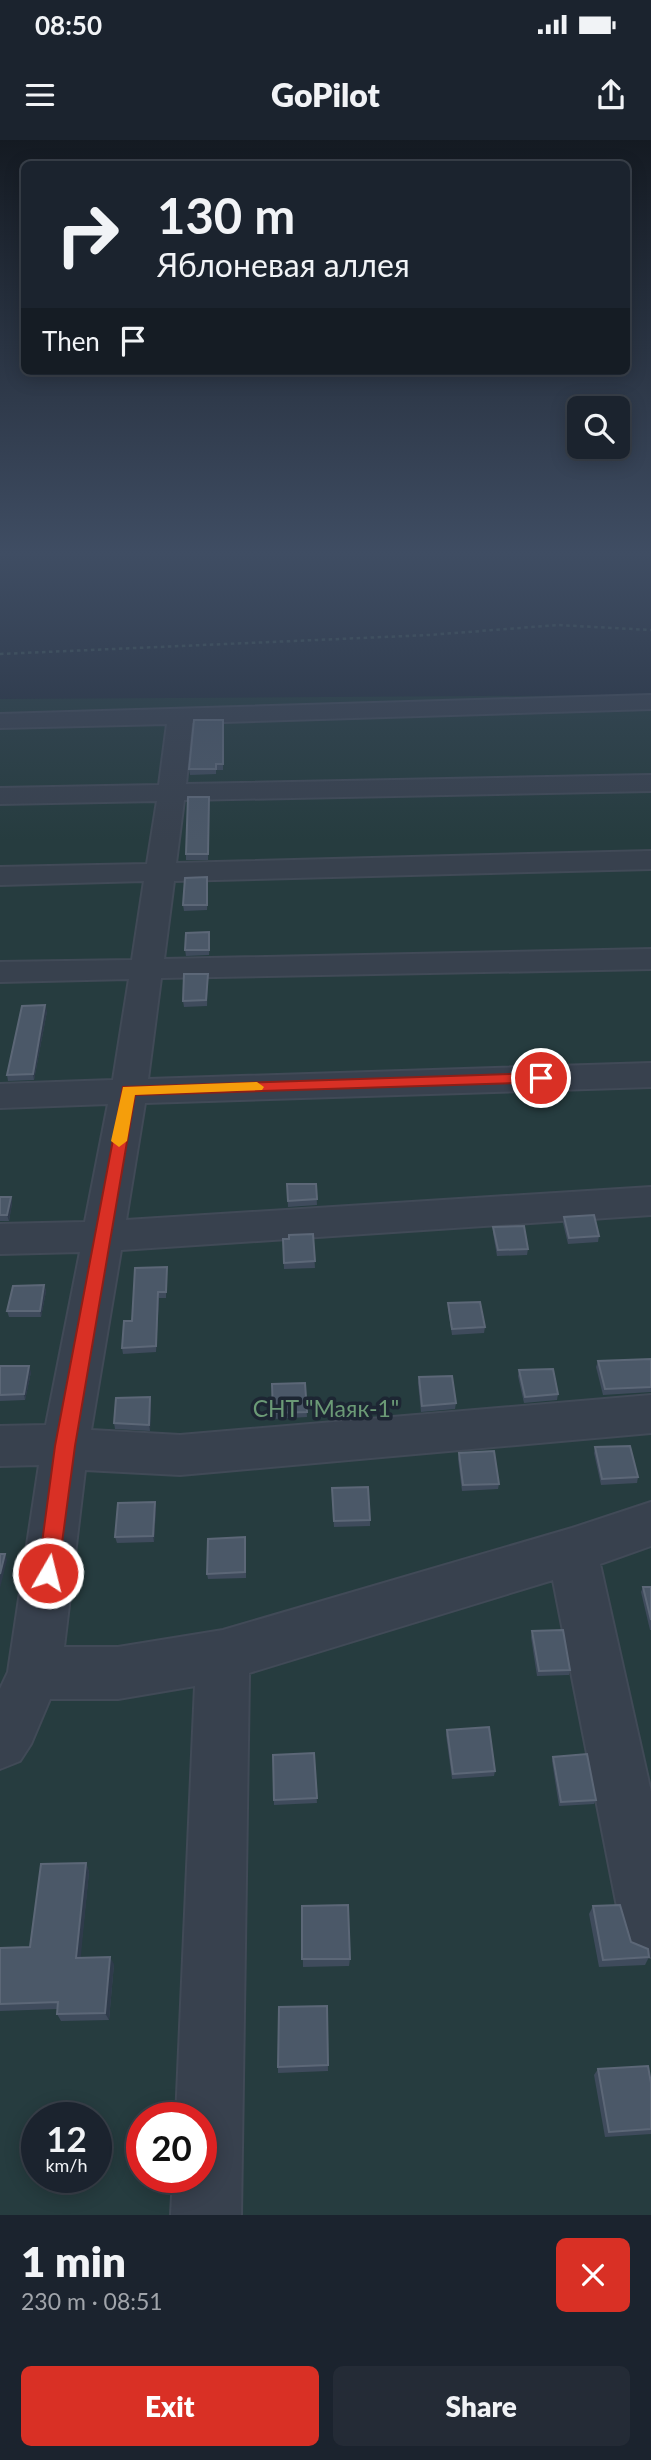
<!DOCTYPE html>
<html lang="en">
<head>
<meta charset="utf-8">
<style>
	:root { --surface:#1b232e; --page:#242b36; --text:#f1f3f6; --muted:#a0a4aa; --line:#39404a; --accent:#d93025 }
	body { margin:0; font-family:Lato,sans-serif; background:var(--page); color:var(--text); height:100vh; display:flex; flex-direction:column; font-size:26px; white-space:nowrap }
	* { box-sizing:border-box; margin:0 }
	p { font-size:23px; color:var(--muted) }
	.icon { flex:none; width:38px; height:38px; fill:none; stroke:currentColor; stroke-width:2; stroke-linecap:round; stroke-linejoin:round }
	.map { position:relative; height:2075px; overflow:hidden }
	.sheet { display:flex; flex-direction:column; background:var(--surface); flex:1 }
	.sheet>* { flex:none }
	.top-card { position:absolute; left:21px; top:21px; width:609px; height:214px; border-radius:10px; box-shadow:0 4px 18px #0003,0 0 0 2px var(--line); background:#1b232e; color:var(--text); overflow:hidden }
	.controls { position:absolute; left:567px; top:256px; display:grid; gap:14px }
	.controls a { display:grid; place-items:center; width:63px; height:63px; border-radius:10px; background:var(--surface); box-shadow:0 4px 18px #0003,0 0 0 2px var(--line); font-size:35px }
	.speed { position:absolute; left:21px; top:1962px; display:flex; gap:14px; font-size:35px; font-weight:700; text-align:center }
	.speed>* { display:grid; place-content:center; width:91px; height:91px; border-radius:50%; background:var(--surface); box-shadow:0 4px 18px #0003,0 0 0 2px var(--line); line-height:1 }
	.speed small { font-size:18px; font-weight:400 }
	.speed .limit { border:10px solid #d22; background:#fff; color:#111 }
	.pin { position:absolute; display:grid; place-items:center; width:60px; height:60px; color:#fff; margin:-30px; border:4px solid #fff; border-radius:50%; box-shadow:0 2px 7px #0007 }
	.me { position:absolute; width:77px; margin:-38px; rotate:8deg; stroke-linejoin:round; filter:drop-shadow(0 0 5px #0008) }
	.turn { display:flex; align-items:center; gap:24px; height:147px; padding:0 21px; font-size:32px }
	.turn .icon { width:91px; height:91px; stroke-width:2.5 }
	.turn b { display:block; font-size:49px; line-height:60px }
	.then { display:flex; align-items:center; height:66px; padding:0 21px; background:#0003; gap:14px; font-size:26px }
	.round { display:grid; place-items:center; flex:none; width:74px; height:74px; border-radius:10px; background:var(--page) }
	.head { display:flex; align-items:center; justify-content:space-between; height:119px; padding:0 21px }
	h1 { font-size:42px; font-weight:800; line-height:52px }
	.cta { display:flex; gap:14px; margin-top:auto; padding:14px 21px }
	.cta a { flex:1; height:80px; border-radius:10px; background:var(--accent); color:#fff; font-size:28px; font-weight:800; line-height:80px; text-align:center }
	.cta a+a { background:var(--page); color:var(--text) }
	.status { display:flex; justify-content:space-between; align-items:center; height:49px; padding:0 35px; background:var(--surface); direction:ltr }
	.status svg { height:19px; fill:currentColor }
	header { display:flex; justify-content:space-between; align-items:center; height:91px; padding:0 21px; background:var(--surface); font-size:32px; font-weight:800 }
	.map>svg:first-child { display:block }
</style>
</head>
<body>
<div class="status"><b>08:50</b><svg viewBox="0 0 49 12"><path d="M0 12V9h3v3zM5 12V6h3v6zM10 12V3h3v9zM15 12V0h3v12zM26 1h20v11H26zM47 4h2v5h-2z"/></svg></div>
<header><svg class="icon" aria-label="menu" viewBox="0 0 24 24"><path d="M4 6h16M4 12h16M4 18h16"/></svg>GoPilot<svg class="icon" aria-label="share" viewBox="0 0 24 24"><path d="M12 15V3M7 8l5-5 5 5M5 13v7h14v-7"/></svg></header>
<div class="map">
<svg width="651" height="2075" viewBox="0 0 651 2075">
	<rect width="100%" height="100%" fill="#242f3e"/>
	<path fill="#263c3f" fill-rule="evenodd" d="M 651,555 L 651,2075 L 0,2075 L 0,559 ZM 37,1978 L 96,1978 L 96,2037 L 37,2037 ZM 142,1978 L 201,1978 L 201,2037 L 142,2037 Z"/>
	<g fill="none" stroke-linecap="round" stroke-linejoin="round">
		<g stroke="#414a57" stroke-width="4">
			<polygon id="minor" points="651,555 651,569 192,583 186,644 651,635 651,651 184,660 176,723 651,711 651,729 174,741 164,819 651,809 651,829 161,838 148,939 651,923 651,947 145,963 126,1080 651,1047 651,1075 121,1110 91,1290 180,1295 651,1255 651,1293 180,1335 85,1330 64,1507 118,1507 223,1490 572,1388 651,1362 651,1406 600,1424 651,1652 651,1817 629,1809 621,1787 553,1440 249,1533 241,2075 171,2075 173,2037 201,2037 201,1978 176,1978 195,1546 118,1559 50,1559 31,1604 20,1621 0,1629 0,1549 8,1532 39,1325 0,1326 0,1286 46,1285 80,1112 0,1114 0,1084 85,1082 108,964 0,968 0,944 113,940 129,839 0,842 0,822 132,820 144,741 0,745 0,727 147,724 157,661 0,664 0,648 159,645 167,584 0,588 0,574"/>
		</g>
		<polyline stroke="#3f5557" stroke-width="2.5" stroke-dasharray="3.5 3.5" stroke-linecap="butt" points="0,514 429,495 558,485 651,490"/>
		<use href="#minor" fill="#38414e" fill-rule="evenodd"/>
	</g>
	<g fill="#3f4b5c">
		<polygon points="223,580 223,630 216,630 216,634 190,635 189,629"/>
		<polygon points="209,662 208,720 186,720 186,714"/>
		<polygon points="208,743 207,770 184,771 183,765"/>
		<polygon points="210,798 209,815 186,816 185,810"/>
		<polygon points="208,834 207,866 184,867 183,861"/>
		<polygon points="47,871 34,940 8,941 7,935"/>
		<polygon points="287,1044 316,1044 317,1065 288,1067"/>
		<polygon points="0,1057 11,1057 12,1063 9,1081 0,1081"/>
		<polygon points="564,1077 599,1096 598,1102 568,1104 563,1083"/>
		<polygon points="493,1087 528,1109 527,1115 497,1116 493,1093"/>
		<polygon points="313,1094 315,1128 284,1129 283,1099"/>
		<polygon points="167,1127 166,1158 159,1158 156,1212 123,1214 122,1208 132,1181"/>
		<polygon points="44,1145 46,1151 41,1177 9,1177 7,1171"/>
		<polygon points="448,1163 485,1187 484,1193 452,1195 448,1169"/>
		<polygon points="651,1219 651,1252 603,1255 596,1227 598,1221"/>
		<polygon points="0,1226 31,1232 25,1260 0,1261"/>
		<polygon points="519,1230 558,1254 557,1260 524,1263 518,1236"/>
		<polygon points="419,1237 456,1263 455,1269 421,1272 418,1243"/>
		<polygon points="305,1243 307,1277 273,1279 272,1244"/>
		<polygon points="150,1257 151,1263 150,1291 115,1289 114,1283"/>
		<polygon points="595,1307 638,1337 637,1343 601,1345 594,1313"/>
		<polygon points="459,1313 499,1344 498,1349 462,1351 458,1319"/>
		<polygon points="332,1348 370,1380 370,1386 334,1387"/>
		<polygon points="155,1362 156,1368 154,1402 117,1403 115,1397"/>
		<polygon points="246,1403 246,1438 208,1439 207,1434"/>
		<polygon points="643,1447 651,1447 651,1490 650,1490 641,1452"/>
		<polygon points="532,1491 570,1530 569,1535 537,1536 531,1497"/>
		<polygon points="447,1590 495,1631 494,1636 452,1639 446,1595"/>
		<polygon points="314,1613 317,1663 274,1665 273,1615"/>
		<polygon points="553,1617 596,1660 594,1664 559,1666 552,1621"/>
		<polygon points="86,1723 89,1732 80,1818 114,1824 109,1880 61,1881 57,1874 58,1869 0,1871 0,1808 30,1807"/>
		<polygon points="302,1766 350,1819 349,1826 303,1827"/>
		<polygon points="593,1766 631,1802 649,1817 645,1825 599,1827 589,1774"/>
		<polygon points="327,1866 328,1931 278,1933 278,1927"/>
		<polygon points="598,1929 651,1943 651,1994 605,1997 594,1935"/>
	</g>
	<g fill="#2f3b4b">
		<polygon points="45,865 47,871 34,940 33,934"/>
		<polygon points="11,1057 12,1063 9,1081 7,1075"/>
		<polygon points="44,1145 46,1151 41,1177 40,1171"/>
		<polygon points="158,1152 159,1158 156,1212 156,1206"/>
		<polygon points="29,1226 31,1232 25,1260 24,1254"/>
		<polygon points="150,1257 151,1263 150,1291 149,1285"/>
		<polygon points="155,1362 156,1368 154,1402 153,1396"/>
		<polygon points="5,1414 7,1420 0,1448 0,1434"/>
		<polygon points="86,1723 89,1732 80,1825 76,1818"/>
		<polygon points="110,1817 114,1824 109,1880 105,1873"/>
	</g>
	<g fill="#4b5868" stroke="#5c6777" stroke-width="2">
		<polygon points="194,580 223,580 223,624 216,624 216,629 189,629"/>
		<polygon points="188,657 209,657 208,714 186,714"/>
		<polygon points="207,737 207,765 183,765 185,738"/>
		<polygon points="209,792 209,810 185,810 186,793"/>
		<polygon points="184,834 208,834 206,860 183,861"/>
		<polygon points="45,865 33,934 7,935 22,866"/>
		<polygon points="287,1044 316,1044 317,1059 288,1061"/>
		<polygon points="0,1057 11,1057 7,1075 0,1075"/>
		<polygon points="594,1075 599,1096 569,1098 564,1077"/>
		<polygon points="524,1086 528,1109 498,1110 493,1087"/>
		<polygon points="313,1094 315,1121 284,1123 283,1099 289,1099 289,1095"/>
		<polygon points="167,1127 166,1152 158,1152 156,1206 122,1208 124,1181 132,1181 135,1128"/>
		<polygon points="44,1145 40,1171 7,1171 13,1146"/>
		<polygon points="480,1162 485,1187 452,1189 448,1163"/>
		<polygon points="651,1219 651,1247 605,1249 598,1221"/>
		<polygon points="0,1226 29,1226 24,1254 0,1255"/>
		<polygon points="553,1229 558,1254 525,1257 519,1230"/>
		<polygon points="452,1236 456,1263 422,1266 419,1237"/>
		<polygon points="305,1243 307,1272 273,1273 272,1244"/>
		<polygon points="150,1257 149,1285 114,1283 116,1258"/>
		<polygon points="630,1306 638,1337 602,1339 595,1307"/>
		<polygon points="494,1311 499,1344 463,1345 459,1313"/>
		<polygon points="368,1347 370,1380 334,1381 332,1348"/>
		<polygon points="155,1362 153,1396 115,1397 118,1363"/>
		<polygon points="245,1397 245,1432 207,1434 208,1399"/>
		<polygon points="0,1414 5,1414 0,1434"/>
		<polygon points="643,1447 651,1447 651,1480"/>
		<polygon points="563,1490 570,1530 539,1531 532,1491"/>
		<polygon points="489,1587 495,1631 453,1634 447,1590"/>
		<polygon points="314,1613 317,1658 274,1660 273,1615"/>
		<polygon points="587,1614 596,1660 561,1662 553,1617"/>
		<polygon points="86,1723 76,1818 110,1817 105,1873 57,1874 58,1862 0,1864 0,1808 30,1807 41,1724"/>
		<polygon points="348,1765 350,1819 302,1819 302,1766"/>
		<polygon points="620,1765 631,1802 648,1809 649,1817 603,1820 593,1766"/>
		<polygon points="327,1866 328,1925 278,1927 279,1867"/>
		<polygon points="648,1926 651,1943 651,1989 609,1992 598,1929"/>
	</g>
	<linearGradient id="sky" x2="0" y2="1"><stop stop-color="#141a22"/><stop offset="0.59" stop-color="#3f4d63"/><stop offset="1" stop-color="#3f4d63" stop-opacity="0"/></linearGradient>
	<rect width="651" height="701" fill="url(#sky)"/>
	<polygon fill="#d93025" stroke="#8d1f18" stroke-width="2" points="541,933 548,938 546,942 135,955 75,1306 58,1433 55,1440 48,1443 41,1440 38,1433 55,1306 123,947"/>
	<polygon fill="#f59e0b" points="257,942 264,947 262,950 135,955 127,1001 119,1007 111,1001 123,947"/>
	<g text-anchor="middle" dominant-baseline="central" stroke-width="7" stroke-linejoin="round" paint-order="stroke">
		<g font-size="23" fill="#6b9a76" stroke="#1d2633">
			<text x="326" y="1268">СНТ "Маяк-1"</text>
		</g>
	</g>
</svg>
<div class="controls">
<a><svg class="icon" aria-label="search" viewBox="0 0 24 24"><circle cx="10" cy="10" r="6"/><path d="M15 15l6 6"/></svg></a>
</div>
<div class="speed"><div>12<small>km/h</small></div><div class="limit">20</div></div>
<div class="pin" style="left:541px;top:938px;background:#d93025"><svg class="icon" aria-label="arrive" viewBox="0 0 24 24"><path d="M6 21V4h12l-3 4 3 4H6"/></svg></div>
<svg class="me" style="left:48px;top:1433px" viewBox="-20 -20 40 40"><circle r="17" fill="#d93025" stroke="#fff" stroke-width="3"/><path d="M0-11L8 9 0 5-8 9z" fill="#fff"/></svg>
<div class="top-card">
<div class="turn"><svg class="icon" aria-label="right" viewBox="0 0 24 24"><path d="M7 20v-9h11M14 6l5 5-5 5"/></svg><div><b>130 m</b>Яблоневая аллея</div></div>
<div class="then">Then<svg class="icon" aria-label="arrive" viewBox="0 0 24 24"><path d="M6 21V4h12l-3 4 3 4H6"/></svg></div>
</div>
</div>
<section class="sheet">
<div class="head"><div><h1>1 min</h1><p>230 m · 08:51</p></div><a class="round" style="background:#d93025;color:#fff"><svg class="icon" aria-label="close" viewBox="0 0 24 24"><path d="M6 6l12 12M18 6L6 18"/></svg></a></div>
<div class="cta"><a>Exit</a><a>Share</a></div>
</section>
</body>
</html>
